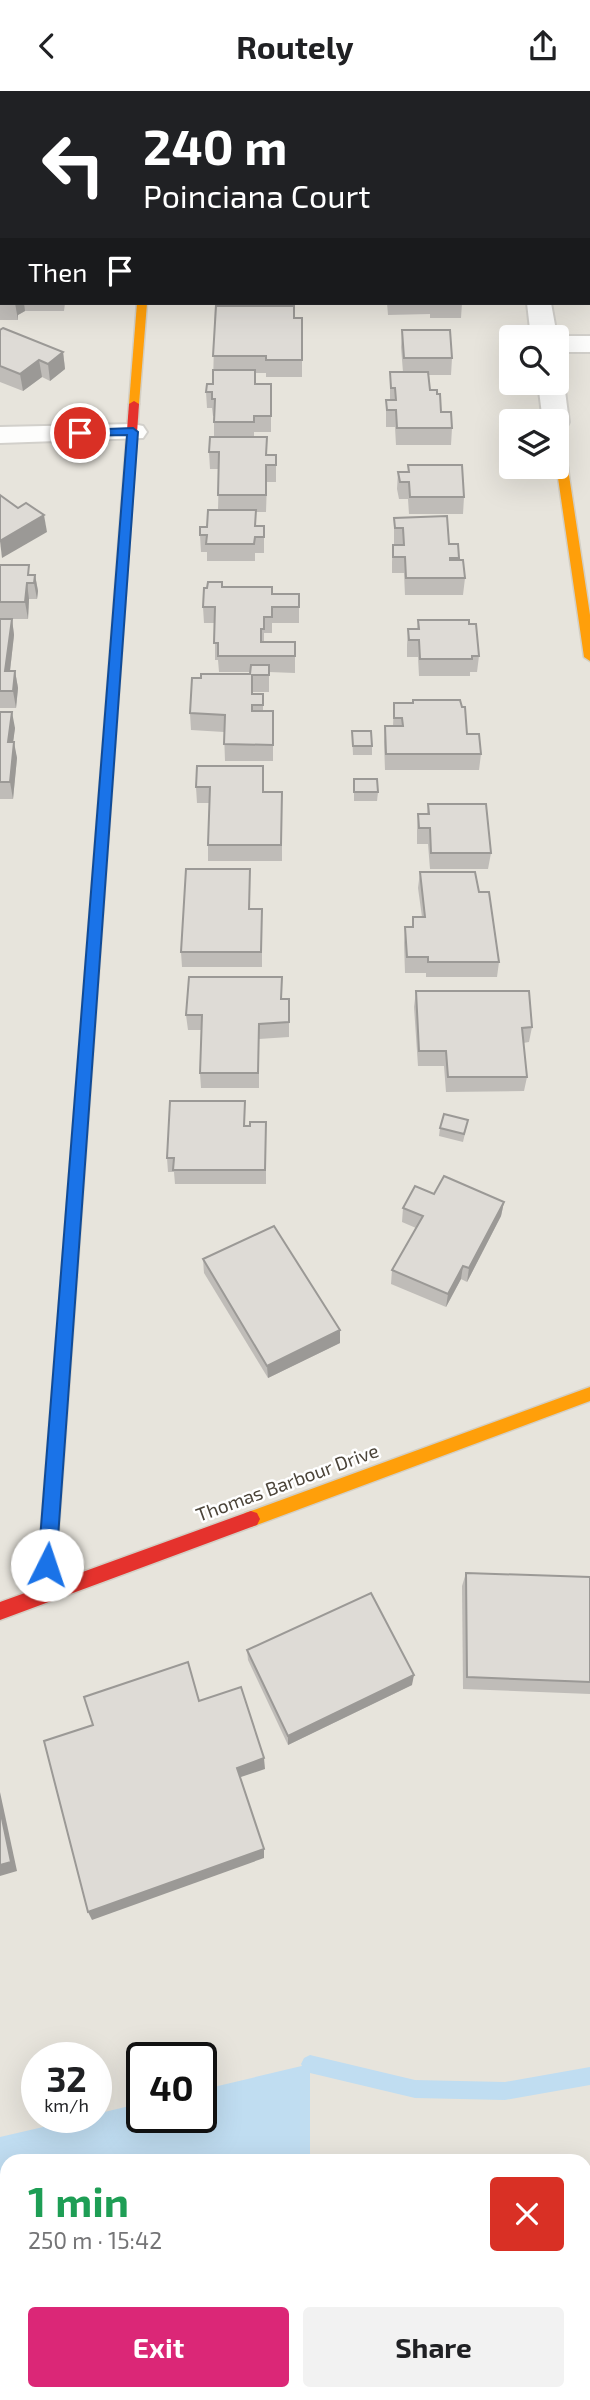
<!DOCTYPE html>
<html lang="en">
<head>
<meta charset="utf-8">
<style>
	:root { --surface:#fff; --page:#f2f2f2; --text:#202124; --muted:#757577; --accent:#db2777 }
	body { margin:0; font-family:"Exo 2",sans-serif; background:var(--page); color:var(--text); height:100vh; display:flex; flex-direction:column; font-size:26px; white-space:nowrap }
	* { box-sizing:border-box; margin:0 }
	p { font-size:23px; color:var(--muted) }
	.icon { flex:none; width:38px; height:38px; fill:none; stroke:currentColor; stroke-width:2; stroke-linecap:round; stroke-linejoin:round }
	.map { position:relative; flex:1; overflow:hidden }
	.details { position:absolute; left:0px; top:2063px; width:592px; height:247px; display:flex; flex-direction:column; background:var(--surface); border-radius:21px 21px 0 0; box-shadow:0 7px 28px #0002 }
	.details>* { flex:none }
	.hud { position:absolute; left:0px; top:0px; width:592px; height:214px; box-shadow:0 7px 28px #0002; background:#202124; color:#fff; overflow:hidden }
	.tools { position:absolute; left:499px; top:234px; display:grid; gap:14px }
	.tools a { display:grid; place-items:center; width:70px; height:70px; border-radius:7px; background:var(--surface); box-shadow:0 7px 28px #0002; font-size:35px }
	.speed { position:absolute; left:21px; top:1951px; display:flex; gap:14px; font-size:35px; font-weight:700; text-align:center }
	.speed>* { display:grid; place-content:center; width:91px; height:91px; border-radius:50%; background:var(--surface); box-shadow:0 7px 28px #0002; line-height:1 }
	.speed small { font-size:18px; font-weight:400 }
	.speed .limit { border:4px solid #111; border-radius:10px; background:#fff; color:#111 }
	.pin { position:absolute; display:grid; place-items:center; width:60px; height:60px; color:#fff; margin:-30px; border:4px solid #fff; border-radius:50%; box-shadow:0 2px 7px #0007 }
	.me { position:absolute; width:77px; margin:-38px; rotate:4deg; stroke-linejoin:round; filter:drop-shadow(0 0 5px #0008) }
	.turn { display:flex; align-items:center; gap:24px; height:147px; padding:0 28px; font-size:32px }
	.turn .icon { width:91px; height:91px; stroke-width:2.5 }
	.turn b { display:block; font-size:49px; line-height:60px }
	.then { display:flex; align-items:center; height:66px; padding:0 28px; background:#0003; gap:14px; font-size:26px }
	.round { display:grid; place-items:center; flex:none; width:74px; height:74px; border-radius:7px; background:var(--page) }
	.summary { display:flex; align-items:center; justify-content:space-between; height:119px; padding:0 28px }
	h1 { font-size:42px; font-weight:700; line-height:52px; color:#1e9e55 }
	.cta { display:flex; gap:14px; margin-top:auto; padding:14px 28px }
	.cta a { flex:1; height:80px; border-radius:7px; background:var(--accent); color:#fff; font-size:28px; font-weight:700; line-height:80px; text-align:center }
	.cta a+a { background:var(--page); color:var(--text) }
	header { display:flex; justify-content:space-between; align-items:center; height:91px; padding:0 28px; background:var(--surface); font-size:32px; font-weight:700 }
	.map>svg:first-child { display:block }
</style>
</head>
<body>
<header><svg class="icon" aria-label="back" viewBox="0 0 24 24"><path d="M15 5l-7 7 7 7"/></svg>Routely<svg class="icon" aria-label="share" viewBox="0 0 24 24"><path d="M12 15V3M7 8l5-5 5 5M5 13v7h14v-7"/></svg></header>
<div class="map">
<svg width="590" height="2309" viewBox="0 0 590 2309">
	<rect width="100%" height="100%" fill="#f4f2ee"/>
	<path fill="#e7e4dc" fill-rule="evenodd" d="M 0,69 L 2,212 L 590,212 L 590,139 L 590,2309 L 0,2309 ZM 511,247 L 556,247 L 556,292 L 511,292 ZM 511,331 L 556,331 L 556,376 L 511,376 ZM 37,1967 L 96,1967 L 96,2026 L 37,2026 ZM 142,1967 L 201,1967 L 201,2026 L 142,2026 ZM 7,2070 L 584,2070 L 584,2303 L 7,2303 Z"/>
	<polygon fill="#f3ebdf" points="0,0 590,0 590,139 590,2 2,2 0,69"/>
	<polygon fill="#c0ddf1" points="310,1973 310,2070 7,2070 7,2303 361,2303 363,2309 0,2309 0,2046 82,2027 96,2026 96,2023 142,2012 142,2026 201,2026 201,1999"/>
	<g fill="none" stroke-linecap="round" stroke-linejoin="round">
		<polygon fill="#c0ddf1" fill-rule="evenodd" points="310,1964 415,1989 505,1991 590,1976 590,1994 505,2009 415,2007 310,1982 304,1979 301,1973 304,1967"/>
		<g stroke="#d2d0cb" stroke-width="4">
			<g id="lane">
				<rect x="67" y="0" width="14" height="2"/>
				<rect x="0" y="5" width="2" height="8"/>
			</g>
		</g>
		<g stroke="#d2d0cb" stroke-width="4">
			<g id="street">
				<rect x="147" y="0" width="22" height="2"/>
				<rect x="498" y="0" width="22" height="2"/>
				<polygon points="527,212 551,212 557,245 590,245 590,261 556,261 556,247 531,247"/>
				<polygon points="556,285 564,292 569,331 566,337 556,339 556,331 543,331 538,292 556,292"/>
				<polygon points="133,333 143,335 147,341 143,347 0,352 0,336"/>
			</g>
		</g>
		<g stroke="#d3cfc5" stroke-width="3">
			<polygon id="fast" points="116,556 122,560 77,1186 75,1191 69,1193 63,1191 61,1186 110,560"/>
		</g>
		<g stroke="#d3cfc5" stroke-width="3">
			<g id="slow">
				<polygon points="137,212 147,212 139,313 134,316 129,313"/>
				<polygon points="556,328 561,331 590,524 590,570 584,566 556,373 556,331 551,331"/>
				<polygon points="590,1296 590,1310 251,1436 245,1434 242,1428 245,1422 251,1420"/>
			</g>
		</g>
		<g stroke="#d3cfc5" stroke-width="3">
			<g id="jam">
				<polygon points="134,310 139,313 122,560 116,564 110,560 129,313"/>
				<polygon points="69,1179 75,1181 77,1186 55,1491 251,1420 257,1422 260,1428 257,1434 0,1529 0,1511 36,1498 61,1186 63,1181"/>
			</g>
		</g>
		<use href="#lane" fill="#fdfdfc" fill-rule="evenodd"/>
		<use href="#street" fill="#fdfdfc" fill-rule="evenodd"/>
		<use href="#fast" fill="#30b455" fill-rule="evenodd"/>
		<use href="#slow" fill="#ff9f0a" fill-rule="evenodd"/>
		<use href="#jam" fill="#e5322d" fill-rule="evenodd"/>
	</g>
	<g fill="#bfbcb8">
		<rect x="394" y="0" width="54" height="2"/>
		<rect x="0" y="62" width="2" height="44"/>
		<polygon points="0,157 2,157 2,212 65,212 64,220 25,220 18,224 18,229 0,229"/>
		<polygon points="215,212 260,212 260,215 294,227 302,227 302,286 266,286 266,282 255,282 255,293 271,293 271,341 254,341 254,346 267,364 276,364 276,391 267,391 266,421 256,421 256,435 264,435 264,462 255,462 255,470 207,470 207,461 201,461 200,444 207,436 218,419 219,378 210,378 209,361 214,346 214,325 213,325 212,317 207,317 206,301 213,293"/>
		<polygon points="387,212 462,212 461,227 430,227 430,223 388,224"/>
		<polygon points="0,239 63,261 65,278 50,290 42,286 23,300 0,291"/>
		<polygon points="402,239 452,267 451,284 429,284 430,299 441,321 452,337 451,354 396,354 395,336 386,336 386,309 390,309 390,281 403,281 401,256"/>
		<polygon points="408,374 464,406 463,423 409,423 408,408 399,408 397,398 398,381 408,381"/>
		<polygon points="394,427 449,453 459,467 465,487 463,504 405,504 404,482 392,482 392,471 393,454 394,454"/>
		<polygon points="0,474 31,484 35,484 38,500 37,508 29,508 28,528 12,528 14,544 10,580 15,580 18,597 16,617 0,617"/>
		<polygon points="222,491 222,496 272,503 299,503 299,532 272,532 272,542 264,542 264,551 295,551 295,582 269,581 269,601 253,601 253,603 263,603 263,620 273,620 273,670 225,670 224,641 191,639 190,622 201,587 250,583 250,581 219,581 218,569 215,569 215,532 204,532 203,516 207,497"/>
		<polygon points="418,529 469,533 479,565 477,581 470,581 470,585 419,585 418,566 407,566 407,554 408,538 417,538"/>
		<polygon points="394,612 467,643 481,663 479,679 385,679 384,651 385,635 393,635"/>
		<polygon points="0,621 15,637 13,651 17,667 13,708 0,708"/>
		<polygon points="352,640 372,655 372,664 353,664"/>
		<polygon points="197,675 263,701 282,701 282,770 208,770 208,754 209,712 197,712 196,696"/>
		<polygon points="354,688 378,701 377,710 354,710"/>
		<polygon points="428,713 491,762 488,778 430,778 428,753 417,753 417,739 418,723 427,723"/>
		<polygon points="420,781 479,801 499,871 497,886 426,886 426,882 405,882 404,852 405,836 412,836 413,826 422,826 418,797"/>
		<polygon points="250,794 250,818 262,834 262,876 182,876 181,861"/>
		<polygon points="416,900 532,936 529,951 523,952 527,986 524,1000 446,1001 444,975 418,975 414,916"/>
		<polygon points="282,908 289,908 289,946 259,948 259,997 201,997 200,982 201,939 188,939 186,924"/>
		<polygon points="245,1010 245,1035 250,1035 266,1046 266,1093 175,1093 174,1081 168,1081 167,1067"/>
		<polygon points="468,1029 463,1051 439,1045 440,1037"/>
		<polygon points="434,1103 504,1111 501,1125 467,1191 461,1188 446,1216 391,1193 392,1179 416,1137 402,1131 403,1117"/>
		<polygon points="203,1168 340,1239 340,1252 268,1287 204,1182"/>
		<polygon points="466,1482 590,1486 590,1603 463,1598 462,1495"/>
		<polygon points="247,1559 412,1594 288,1654 248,1569"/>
	</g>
	<g fill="#9b9996">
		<polygon points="15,212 24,212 25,220 18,224 18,229"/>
		<polygon points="63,261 65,278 50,290 48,273"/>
		<polygon points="39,269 42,286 23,300 20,283"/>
		<polygon points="44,424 47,441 2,467 0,450"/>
		<polygon points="35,484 38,500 37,508 34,492"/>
		<polygon points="27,492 29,508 28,528 25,511"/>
		<polygon points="12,528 14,544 8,597 5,580"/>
		<polygon points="15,580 18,597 16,617 13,600"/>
		<polygon points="12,621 15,637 11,667 8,651"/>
		<polygon points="14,651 17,667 13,708 10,691"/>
		<polygon points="504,1111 501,1125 467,1191 469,1177"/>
		<polygon points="463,1175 461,1188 446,1216 448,1203"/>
		<polygon points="340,1239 340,1252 268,1287 267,1275"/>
		<polygon points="414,1584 412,1594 288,1654 288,1645"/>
		<polygon points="264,1667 265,1678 238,1687 237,1677"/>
		<polygon points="0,1701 17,1780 0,1785"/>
		<polygon points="264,1758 264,1767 92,1829 88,1821"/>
	</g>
	<g fill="#dedbd6" stroke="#9b9996" stroke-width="2">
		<rect x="0" y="62" width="2" height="27"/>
		<rect x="0" y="157" width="2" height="20"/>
		<polygon points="0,195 2,195 2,212 15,212 0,212"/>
		<polygon points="216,215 294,215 294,227 302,227 302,269 266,269 266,265 213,265"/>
		<polygon points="3,237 63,261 48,273 39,269 20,283 0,275 0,239"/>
		<polygon points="402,239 450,239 452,267 404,267"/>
		<polygon points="213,279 255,279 255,293 271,293 271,325 254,325 254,331 214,331 215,308 212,308 212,301 206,301 207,293 213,293"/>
		<polygon points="390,281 428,281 430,299 437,299 437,303 440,303 441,321 451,321 452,337 397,337 396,319 387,319 386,309 396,309 395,297 391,297"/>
		<polygon points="210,346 267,346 266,364 276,364 276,374 266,374 266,404 218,404 219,361 209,361"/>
		<polygon points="408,374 462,374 464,406 410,406 409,391 400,391 398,381 409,381"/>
		<polygon points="0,404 18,417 26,412 44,424 0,450"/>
		<polygon points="208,419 256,419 255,435 264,435 264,446 255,446 254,453 206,453 207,444 200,444 200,436 207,436"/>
		<polygon points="447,425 449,453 458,453 459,467 450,467 450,469 463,469 465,487 406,487 405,466 393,466 393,454 404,454 403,437 395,437 394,427"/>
		<polygon points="0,474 29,474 28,484 35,484 34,492 27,492 25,511 0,511"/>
		<polygon points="208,491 222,491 222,496 272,496 272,503 299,503 299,516 272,516 272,526 264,526 264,538 261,538 261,551 295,551 295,565 218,565 218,552 214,552 215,516 203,516 204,497 207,497"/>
		<polygon points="0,528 12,528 5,580 15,580 13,600 0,600"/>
		<polygon points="418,529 469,529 469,533 476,533 479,565 472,565 472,568 420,568 419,549 409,549 408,538 419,538"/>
		<polygon points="251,574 269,574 269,584 252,584 252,603 263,603 263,614 252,614 252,620 273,620 273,654 224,653 225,624 190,622 192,587 201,587 201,583 250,583"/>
		<polygon points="413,609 460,609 462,616 465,616 467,643 479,643 481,663 386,663 385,635 403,635 402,627 394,627 394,612 413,612"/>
		<polygon points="0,621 12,621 8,651 14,651 10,691 0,691"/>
		<polygon points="352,640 371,640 372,655 353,655"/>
		<polygon points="197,675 263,675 263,701 282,701 281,754 208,754 210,696 196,696"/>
		<polygon points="354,688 377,688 378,701 354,701"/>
		<polygon points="428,713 486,713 491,762 431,762 430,737 419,737 418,723 429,723"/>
		<polygon points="186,778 250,778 249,818 262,818 261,861 181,861"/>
		<polygon points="420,781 475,781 479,801 489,801 499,871 428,871 428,866 407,866 405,836 413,836 413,826 425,826"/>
		<polygon points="189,886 282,886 281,908 289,908 289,931 259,933 258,982 200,982 202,924 186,924"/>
		<polygon points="416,900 529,900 532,936 522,937 527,986 448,986 446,960 419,960"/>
		<polygon points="170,1010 245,1010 244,1035 250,1035 250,1031 266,1031 265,1079 173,1079 174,1067 167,1067"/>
		<polygon points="444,1023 468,1029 464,1043 440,1037"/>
		<polygon points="444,1085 504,1111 469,1177 463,1175 448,1203 392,1179 423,1125 403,1117 415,1095 434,1103"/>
		<polygon points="274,1135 340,1239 267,1275 203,1168"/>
		<polygon points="466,1482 590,1486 590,1591 467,1586"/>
		<polygon points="371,1502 414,1584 288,1645 247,1559"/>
		<polygon points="188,1571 199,1610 241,1596 264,1667 237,1677 264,1758 88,1821 44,1650 93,1634 84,1606"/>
		<polygon points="0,1718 11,1771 0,1774"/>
	</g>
	<polygon fill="#1a73e8" stroke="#114b97" stroke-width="2" points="133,337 138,341 56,1474 54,1480 47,1483 41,1480 38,1474 127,344 80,345 74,342 80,339"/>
	<g text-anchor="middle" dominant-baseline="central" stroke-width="5" stroke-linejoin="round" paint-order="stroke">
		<g font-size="19" fill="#4b4439" stroke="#fff">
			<text transform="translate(287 1391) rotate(-20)">Thomas Barbour Drive</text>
		</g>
	</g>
</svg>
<div class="tools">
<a><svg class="icon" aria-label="search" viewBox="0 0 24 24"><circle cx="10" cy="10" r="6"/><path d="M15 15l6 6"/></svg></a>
<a><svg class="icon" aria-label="layers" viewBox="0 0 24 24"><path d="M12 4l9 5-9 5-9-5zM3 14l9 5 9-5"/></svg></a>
</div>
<div class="speed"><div>32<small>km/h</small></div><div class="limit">40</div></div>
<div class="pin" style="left:80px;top:342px;background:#d93025"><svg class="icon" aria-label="arrive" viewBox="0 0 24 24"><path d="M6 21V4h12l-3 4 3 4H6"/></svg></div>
<svg class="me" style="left:47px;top:1474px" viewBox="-20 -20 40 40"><circle r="19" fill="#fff"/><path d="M0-13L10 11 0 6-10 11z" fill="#1a73e8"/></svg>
<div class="hud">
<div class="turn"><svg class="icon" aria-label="left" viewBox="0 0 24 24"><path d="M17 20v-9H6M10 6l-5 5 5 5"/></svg><div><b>240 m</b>Poinciana Court</div></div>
<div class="then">Then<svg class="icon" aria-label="arrive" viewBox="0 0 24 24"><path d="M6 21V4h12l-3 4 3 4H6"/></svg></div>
</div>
<section class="details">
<div class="summary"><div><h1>1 min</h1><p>250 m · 15:42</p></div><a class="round" style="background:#d93025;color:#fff"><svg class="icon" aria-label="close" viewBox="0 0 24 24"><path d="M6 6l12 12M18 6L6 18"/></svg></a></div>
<div class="cta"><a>Exit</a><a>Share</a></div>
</section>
</div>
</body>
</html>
